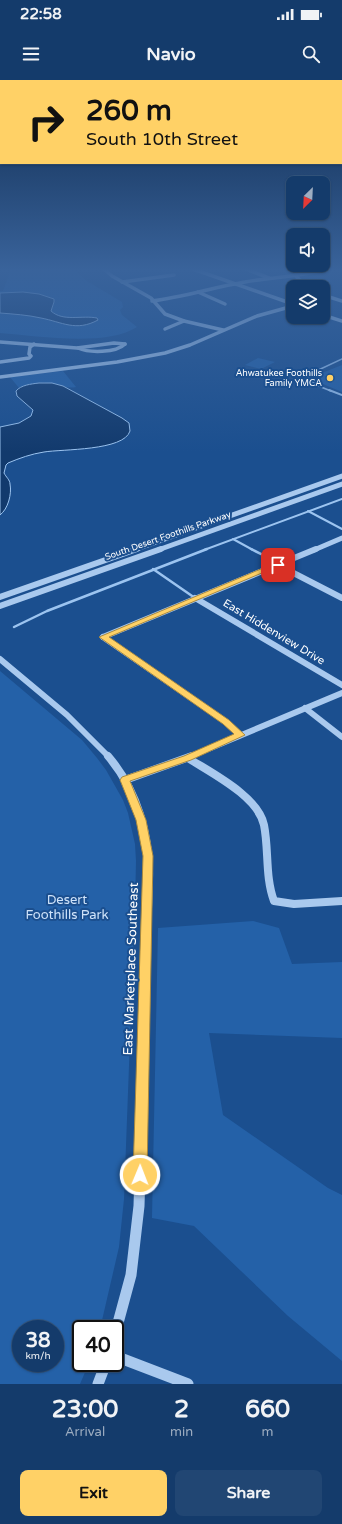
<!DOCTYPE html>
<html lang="en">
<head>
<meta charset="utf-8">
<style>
	:root { --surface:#143b6b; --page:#214673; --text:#f1f3f6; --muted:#9dadc1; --line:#33557e; --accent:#ffd166 }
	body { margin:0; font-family:"Varela Round",sans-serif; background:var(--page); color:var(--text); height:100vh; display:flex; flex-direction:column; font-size:15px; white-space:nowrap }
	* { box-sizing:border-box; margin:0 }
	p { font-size:13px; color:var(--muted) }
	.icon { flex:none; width:22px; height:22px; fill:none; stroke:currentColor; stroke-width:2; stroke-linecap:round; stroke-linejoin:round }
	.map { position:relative; height:1304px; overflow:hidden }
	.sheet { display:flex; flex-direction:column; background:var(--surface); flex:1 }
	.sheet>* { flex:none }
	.banner { position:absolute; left:0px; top:0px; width:342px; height:84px; box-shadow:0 1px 3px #0004,0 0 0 1px var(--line); background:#ffd166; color:#111; overflow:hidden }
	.needle { width:26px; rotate:204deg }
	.controls { position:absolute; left:286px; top:96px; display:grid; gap:8px }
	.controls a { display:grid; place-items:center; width:44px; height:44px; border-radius:8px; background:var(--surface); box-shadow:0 1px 3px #0004,0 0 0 1px var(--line); font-size:20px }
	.speed { position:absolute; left:12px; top:1240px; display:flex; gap:8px; font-size:20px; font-weight:700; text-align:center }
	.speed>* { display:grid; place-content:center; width:52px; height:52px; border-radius:50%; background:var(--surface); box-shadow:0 1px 3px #0004,0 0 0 1px var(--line); line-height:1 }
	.speed small { font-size:10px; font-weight:400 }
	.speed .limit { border:2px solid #111; border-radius:6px; background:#fff; color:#111 }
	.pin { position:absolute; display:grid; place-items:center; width:34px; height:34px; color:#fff; margin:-17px; border-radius:8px; box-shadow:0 2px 6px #0006 }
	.me { position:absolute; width:44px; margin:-22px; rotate:1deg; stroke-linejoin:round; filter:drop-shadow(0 0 3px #0008) }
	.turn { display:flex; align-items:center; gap:14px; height:84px; padding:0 20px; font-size:18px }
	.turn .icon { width:52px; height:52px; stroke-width:2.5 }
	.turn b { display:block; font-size:28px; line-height:34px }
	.eta { display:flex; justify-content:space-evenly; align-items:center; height:68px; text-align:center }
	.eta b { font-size:24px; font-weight:700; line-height:28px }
	.action { display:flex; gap:8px; margin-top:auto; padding:8px 20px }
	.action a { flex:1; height:46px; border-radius:8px; background:var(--accent); color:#111; font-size:16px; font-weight:700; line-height:46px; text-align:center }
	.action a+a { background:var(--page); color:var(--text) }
	.status { display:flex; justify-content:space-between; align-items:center; height:28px; padding:0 20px; background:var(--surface); direction:ltr }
	.status svg { height:11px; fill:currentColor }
	header { display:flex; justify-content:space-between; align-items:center; height:52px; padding:0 20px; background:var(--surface); font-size:18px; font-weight:700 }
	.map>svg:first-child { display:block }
</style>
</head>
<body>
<div class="status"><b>22:58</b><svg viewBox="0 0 49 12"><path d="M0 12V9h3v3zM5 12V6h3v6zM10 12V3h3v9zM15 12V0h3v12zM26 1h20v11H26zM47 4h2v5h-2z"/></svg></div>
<header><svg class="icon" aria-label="menu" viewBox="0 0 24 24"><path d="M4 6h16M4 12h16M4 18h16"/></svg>Navio<svg class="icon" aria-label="search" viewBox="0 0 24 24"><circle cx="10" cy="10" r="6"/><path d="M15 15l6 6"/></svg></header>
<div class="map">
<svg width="342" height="1304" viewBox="0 0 342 1304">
	<rect width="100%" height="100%" fill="#1b4f8f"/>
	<g fill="#2461a8" fill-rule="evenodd">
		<path d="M 11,189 L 73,189 L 87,201 L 122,222 L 123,227 L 120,230 L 122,235 L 137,247 C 106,267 37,256 0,253 L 0,211 L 3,211 Z"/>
		<polygon points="258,278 275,282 261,289 245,285"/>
		<polygon points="342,285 342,312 318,302 317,295"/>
		<path d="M 63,291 L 76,307 C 67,309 60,305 51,303 C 41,301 29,304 19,308 L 10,297 Z"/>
		<path d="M 0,591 L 82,660 L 97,678 L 106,690 L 123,720 L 128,733 L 135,764 L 136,781 L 135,826 L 124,1119 L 119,1167 L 100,1249 L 81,1249 L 81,1283 L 89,1283 L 80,1304 L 0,1304 ZM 21,1249 L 55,1249 L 55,1283 L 21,1283 Z"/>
		<polygon points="253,841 279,848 292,884 342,882 342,958 209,953 223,1035 328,1108 342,1115 342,1281 288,1236 194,1146 152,1138 158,848"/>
	</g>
	<g fill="#123a6d" stroke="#9cc4f0">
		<path d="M 23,212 L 39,214 L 54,219 L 54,222 L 51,231 C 63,242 82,235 97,238 L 98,240 C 76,252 62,242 41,238 C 28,235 13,234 0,233 L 0,213 Z"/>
		<path d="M 39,303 L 52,303 L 63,306 L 122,338 L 129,343 L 130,351 C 124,371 62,369 44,372 C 31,374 20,378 8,383 L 6,385 L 4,393 C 6,397 10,400 10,404 C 12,414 8,429 0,435 L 0,347 L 19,343 L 31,336 L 33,330 L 17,316 L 16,311 C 21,305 31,304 39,303 Z"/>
	</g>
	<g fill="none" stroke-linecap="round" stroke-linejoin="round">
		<polyline stroke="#9cc4f0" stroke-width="1.5" points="331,311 321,307 308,299 312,293 342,279"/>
		<g stroke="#9cc4f0" stroke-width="2">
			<polyline points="329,310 342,315"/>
			<polyline points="308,431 342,449"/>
			<polyline points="233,459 253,470"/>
			<polyline points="204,470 342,419"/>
		</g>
		<g stroke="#9cc4f0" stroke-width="2.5">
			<polyline points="251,469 271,479 278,485"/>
			<polyline points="153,489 195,518"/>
			<polyline points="14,547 47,531 207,469"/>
		</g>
		<g stroke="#a9c9ee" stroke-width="3.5">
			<polyline points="104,189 112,196 151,218 165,234 184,241 223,250"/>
			<polyline points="193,189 293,224"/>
			<polyline points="246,189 269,198"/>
			<polyline points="295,195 306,207"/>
			<polyline points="122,202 174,195"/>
			<polyline points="198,212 225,224"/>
			<polyline points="323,215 342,221"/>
			<path d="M 152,221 C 184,217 214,207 245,202 C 272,197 300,197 326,189"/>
			<polyline points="323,235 342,241"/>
			<polyline points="165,249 184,241"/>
			<polyline points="0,262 77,268 114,263 125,264"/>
			<path d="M 78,268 C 89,273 116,273 125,264"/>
			<polyline points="0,282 29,278 31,276 29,274 30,267 34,264"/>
			<polyline points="0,297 117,282 165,273 190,265 257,236 293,226"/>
		</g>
		<g stroke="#a9c9ee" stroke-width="5">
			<polyline points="134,470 342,396"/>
			<polyline points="158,470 342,404"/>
			<polyline points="314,470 342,458"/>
		</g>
		<g stroke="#a9c9ee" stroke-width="6">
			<polyline points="278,485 342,518"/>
			<polyline points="0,517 137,469"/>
			<polyline points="195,518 342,605"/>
			<polyline points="0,526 161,469"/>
			<polyline points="103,557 316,469"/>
			<polyline points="103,557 226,642 240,655"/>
			<polyline points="0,579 67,635 109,677"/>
			<polyline points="305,628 342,657"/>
			<polyline points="189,677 342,613"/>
		</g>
		<g stroke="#a9c9ee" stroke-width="8">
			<path d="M 108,676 C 137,710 150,755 149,798 L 144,949"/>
			<path d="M 188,678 C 211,693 258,716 264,745 C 269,770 265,797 274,821 L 294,824 L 342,821"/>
			<polyline points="125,700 192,676"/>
		</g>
		<g stroke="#a9c9ee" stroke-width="11">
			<polyline points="115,1254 131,1195 139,1126 144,948"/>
			<polyline points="115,1276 188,1304"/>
			<polyline points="98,1304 106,1283"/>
		</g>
	</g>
	<linearGradient id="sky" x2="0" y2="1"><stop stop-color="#0f2b4f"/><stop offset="0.51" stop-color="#39639b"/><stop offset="1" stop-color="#39639b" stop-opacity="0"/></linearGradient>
	<rect width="342" height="372" fill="url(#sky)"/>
	<polygon fill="#ffd166" stroke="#a68842" points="275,483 278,483 281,485 109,557 229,640 245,655 191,680 130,701 146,740 153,776 147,1095 145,1100 140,1102 135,1100 133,1095 143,776 136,740 120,700 122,697 184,676 234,654 223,644 99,557"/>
	<circle fill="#ffd166" stroke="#1b4f8f" stroke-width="1.5" cx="330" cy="298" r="4"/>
	<g text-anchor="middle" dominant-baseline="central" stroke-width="4" stroke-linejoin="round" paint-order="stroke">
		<g font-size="9" fill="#fff" stroke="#1b4f8f" text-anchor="end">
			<text x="322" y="293">Ahwatukee Foothills<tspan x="322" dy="10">Family YMCA</tspan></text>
		</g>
		<g font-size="9" fill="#fff" stroke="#1b4f8f">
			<text transform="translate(168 456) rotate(-19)">South Desert Foothills Parkway</text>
		</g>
		<g font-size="11" fill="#fff" stroke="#1b4f8f">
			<text transform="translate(274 552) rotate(31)">East Hiddenview Drive</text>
		</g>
		<g font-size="13" fill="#cfe3fa" stroke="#1b4f8f">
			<text x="67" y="820">Desert<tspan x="67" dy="15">Foothills Park</tspan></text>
		</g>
		<g font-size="13" fill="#fff" stroke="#1b4f8f">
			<text transform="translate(131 889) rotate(-88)">East Marketplace Southeast</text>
		</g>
	</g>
</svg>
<div class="controls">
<a><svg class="needle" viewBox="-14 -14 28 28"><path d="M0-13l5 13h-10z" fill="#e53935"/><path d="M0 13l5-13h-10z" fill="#9dadc1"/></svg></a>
<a><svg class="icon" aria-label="sound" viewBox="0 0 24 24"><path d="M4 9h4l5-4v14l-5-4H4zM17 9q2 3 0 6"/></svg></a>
<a><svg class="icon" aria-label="layers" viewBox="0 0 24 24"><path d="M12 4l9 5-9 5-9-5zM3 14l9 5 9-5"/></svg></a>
</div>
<div class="speed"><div>38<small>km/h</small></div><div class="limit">40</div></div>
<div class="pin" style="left:278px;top:485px;background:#d93025"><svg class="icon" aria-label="arrive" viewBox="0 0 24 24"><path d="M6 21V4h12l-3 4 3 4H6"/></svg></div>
<svg class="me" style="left:140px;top:1095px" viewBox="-20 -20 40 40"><circle r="17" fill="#ffd166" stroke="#fff" stroke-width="3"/><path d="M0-11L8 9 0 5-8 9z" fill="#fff"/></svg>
<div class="banner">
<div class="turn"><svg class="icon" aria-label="right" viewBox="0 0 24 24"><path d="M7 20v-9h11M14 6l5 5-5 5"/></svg><div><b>260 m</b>South 10th Street</div></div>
</div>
</div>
<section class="sheet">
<div class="eta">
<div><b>23:00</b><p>Arrival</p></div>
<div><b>2</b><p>min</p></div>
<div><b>660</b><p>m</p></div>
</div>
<div class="action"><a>Exit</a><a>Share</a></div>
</section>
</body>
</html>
